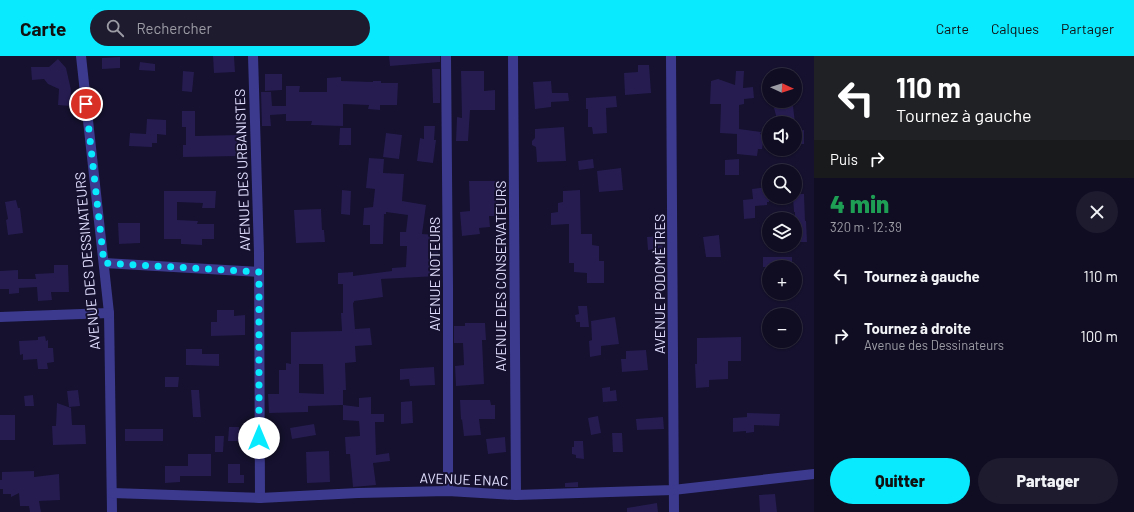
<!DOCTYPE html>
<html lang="fr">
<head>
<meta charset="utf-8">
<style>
	:root { --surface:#100d22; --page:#1e1b2f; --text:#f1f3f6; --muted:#9c9ca5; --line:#302d40; --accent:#0aeaff }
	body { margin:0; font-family:Barlow,sans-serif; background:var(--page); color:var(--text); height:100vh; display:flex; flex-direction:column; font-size:15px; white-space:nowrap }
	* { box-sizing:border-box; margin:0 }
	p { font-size:13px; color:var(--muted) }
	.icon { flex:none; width:22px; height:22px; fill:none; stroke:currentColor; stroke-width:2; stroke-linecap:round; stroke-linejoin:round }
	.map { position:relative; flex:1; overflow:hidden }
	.panel { display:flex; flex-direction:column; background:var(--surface); width:320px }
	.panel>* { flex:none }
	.top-card { background:#202124; color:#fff; overflow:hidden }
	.needle { width:26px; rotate:93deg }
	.controls { position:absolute; left:762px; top:12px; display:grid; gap:8px }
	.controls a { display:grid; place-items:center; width:40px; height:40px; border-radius:50%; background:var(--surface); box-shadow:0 1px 3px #0004,0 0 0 1px var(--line); font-size:20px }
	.pin { position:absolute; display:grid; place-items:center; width:34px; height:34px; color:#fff; margin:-17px; border:2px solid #fff; border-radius:50%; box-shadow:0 1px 4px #0007 }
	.me { position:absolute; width:44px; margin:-22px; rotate:0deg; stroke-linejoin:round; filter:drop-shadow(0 0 3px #0008) }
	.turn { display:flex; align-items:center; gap:14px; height:84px; padding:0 16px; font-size:18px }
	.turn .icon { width:52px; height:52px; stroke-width:2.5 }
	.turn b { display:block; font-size:28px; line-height:34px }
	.then { display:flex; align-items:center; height:38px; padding:0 16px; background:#0003; gap:8px; font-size:15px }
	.round { display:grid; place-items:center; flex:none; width:42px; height:42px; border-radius:21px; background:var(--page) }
	.headline { display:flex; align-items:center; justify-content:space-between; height:68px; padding:0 16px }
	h1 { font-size:24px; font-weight:800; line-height:30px; color:#1e9e55 }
	.cta { display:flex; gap:8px; margin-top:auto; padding:8px 16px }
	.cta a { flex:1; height:46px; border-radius:24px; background:var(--accent); color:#111; font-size:16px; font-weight:800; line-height:46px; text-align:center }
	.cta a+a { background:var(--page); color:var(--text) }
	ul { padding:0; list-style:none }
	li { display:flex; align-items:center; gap:12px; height:60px; padding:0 16px }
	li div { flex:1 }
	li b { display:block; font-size:15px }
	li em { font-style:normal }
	header { display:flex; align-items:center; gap:24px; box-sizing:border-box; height:56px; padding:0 20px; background:var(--accent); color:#111 }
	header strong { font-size:19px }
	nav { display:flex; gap:22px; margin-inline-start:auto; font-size:14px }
	.search { width:280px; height:36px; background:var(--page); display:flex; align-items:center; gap:10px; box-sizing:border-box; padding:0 14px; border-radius:22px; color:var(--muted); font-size:15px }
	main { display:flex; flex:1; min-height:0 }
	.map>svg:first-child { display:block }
</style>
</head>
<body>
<header>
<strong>Carte</strong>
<div class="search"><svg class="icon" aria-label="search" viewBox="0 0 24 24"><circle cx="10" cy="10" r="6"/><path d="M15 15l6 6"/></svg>Rechercher</div>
<nav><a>Carte</a><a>Calques</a><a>Partager</a></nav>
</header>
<main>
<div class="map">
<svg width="814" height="456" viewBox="0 0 814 456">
	<rect width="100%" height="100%" fill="#15112e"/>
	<g fill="#261c50" fill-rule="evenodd">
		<polygon points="213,0 234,0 235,16 214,17"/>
		<polygon points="389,0 440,0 440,6 390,10"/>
		<polygon points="120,1 120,12 102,13 102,2"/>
		<polygon points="58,3 66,12 71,34 70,50 58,49 59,33 48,28 44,23 32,24 31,11 49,11"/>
		<polygon points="140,6 155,8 155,15 139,14"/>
		<polygon points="638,9 649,9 651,37 625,39 624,17 638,16"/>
		<polygon points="432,13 440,13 440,47 433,47"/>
		<polygon points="183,15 194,16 192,36 182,35"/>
		<polygon points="461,15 484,15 484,35 495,34 495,54 470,54 468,85 456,85 457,61 462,62"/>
		<polygon points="736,15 744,15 743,32 753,31 754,42 744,43 744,48 739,49 739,73 761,76 760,78 764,80 762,93 758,93 757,100 737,98 737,78 720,77 721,48 710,48 711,25 718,23 735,29"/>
		<polygon points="265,18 282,18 282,34 265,35"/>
		<polygon points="341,21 341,25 373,26 373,25 381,25 381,27 398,27 397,49 380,49 380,54 368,53 369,49 343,48 343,70 311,69 312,65 286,65 286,58 270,59 271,70 262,70 261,36 271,36 272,50 286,50 286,30 300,30 299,36 327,36 327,22"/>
		<polygon points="551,25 552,37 568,37 569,45 551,46 551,51 535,53 533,26"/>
		<polygon points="616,40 617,51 606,52 607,77 593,78 592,71 588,71 588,53 586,53 586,42"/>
		<polygon points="793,50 795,67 778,67 774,52"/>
		<polygon points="182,55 195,55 195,80 240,79 240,100 183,101 183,89 186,89 186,71 182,71"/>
		<polygon points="147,63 166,64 166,79 157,78 157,87 152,87 152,91 129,90 130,77 146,78"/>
		<polygon points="424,70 435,70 434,84 436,84 433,107 417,105 420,82 424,83"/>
		<polygon points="564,71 566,105 537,106 536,91 532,89 532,85 535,82 535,73"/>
		<polygon points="340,72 351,72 351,89 339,89"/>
		<polygon points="804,74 804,88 795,88 795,75"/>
		<polygon points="386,77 402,79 399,103 383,101"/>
		<path d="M 369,102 L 384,103 L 383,117 L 404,118 L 402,145 L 426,149 L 422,178 L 437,179 L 436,192 L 438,192 L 438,220 L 381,223 L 383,241 L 354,245 L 354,246 L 353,247 L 355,273 L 370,272 L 372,289 L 355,290 L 356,306 L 345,307 L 346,334 L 343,334 L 343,349 L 308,350 L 308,356 L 269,357 L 268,338 L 279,338 L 279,314 L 286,314 L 286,307 L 291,308 L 291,276 L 342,275 L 341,257 L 343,257 L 343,228 L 338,228 L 338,217 L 353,216 L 353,220 L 392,215 L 392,212 L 406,211 L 407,190 L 400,190 L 400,176 L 406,176 L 408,159 L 386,156 L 386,158 L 384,158 L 383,188 L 370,188 L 370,169 L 363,169 L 364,152 L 373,151 L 375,133 L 366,132 ZM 299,308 L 323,308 L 324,338 L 299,337 Z"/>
		<polygon points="593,103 594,112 579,114 578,105"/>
		<polygon points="739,103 739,119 725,119 725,104"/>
		<polygon points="621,112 623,134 599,136 597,115"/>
		<polygon points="469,125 497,125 499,160 489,160 490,171 479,172 480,178 462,180 460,156 470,155"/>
		<polygon points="769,131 769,146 767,146 767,149 755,150 755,162 744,163 743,144 753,143 752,133"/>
		<polygon points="342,134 351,135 350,159 341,158"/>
		<polygon points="580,134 581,178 592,178 592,189 599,190 599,205 604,205 604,227 587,227 587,217 574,216 574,207 569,207 569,168 551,169 551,157 558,156 558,147 563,146 563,135"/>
		<polygon points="164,135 216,135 215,152 202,152 203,147 177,146 177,164 198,165 197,168 214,168 214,183 202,183 202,189 181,188 181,183 164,183"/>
		<polygon points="795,138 804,138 805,165 806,165 807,186 795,186 795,156 794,156 793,141 795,141"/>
		<polygon points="16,144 18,152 20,152 23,177 8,179 6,164 8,163 5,146"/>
		<polygon points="321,153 322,174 324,174 325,186 296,187 294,154"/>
		<polygon points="118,167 140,167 140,187 119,188"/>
		<polygon points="719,179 721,201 706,201 703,181"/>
		<polygon points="661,180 663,192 648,194 647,181"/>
		<rect x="763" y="201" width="29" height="10"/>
		<polygon points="54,209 68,209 69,236 51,236 52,244 38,245 37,231 19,232 19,237 9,238 9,233 0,233 0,215 18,214 18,223 36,223 35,218 54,217"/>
		<polygon points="578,250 587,250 589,271 580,271 580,266 576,266 575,259 579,258"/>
		<polygon points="217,254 234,254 234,260 245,259 245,279 211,280 211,266 217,266"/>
		<polygon points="615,261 619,288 601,290 601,299 590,301 589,285 592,284 591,265"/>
		<polygon points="465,267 485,267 486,284 482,284 484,328 456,330 455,310 464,309 463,287 454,287 454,270 465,270"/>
		<polygon points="45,280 46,285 48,284 48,292 53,292 54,306 47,307 48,313 38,313 37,303 23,304 23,298 20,299 19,285 38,284 38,281"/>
		<polygon points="741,281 741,305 728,305 728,323 709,324 709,331 696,332 695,308 697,308 697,282"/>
		<polygon points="186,293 202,293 202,298 219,298 219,310 186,309"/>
		<polygon points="646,294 648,314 622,316 621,303 626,303 626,295"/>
		<polygon points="434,311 435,329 410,330 409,323 400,324 400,313"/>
		<polygon points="165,321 179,321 178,331 165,331"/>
		<polygon points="610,331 610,335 616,334 617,345 603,346 602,332"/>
		<polygon points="78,334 80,350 69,351 67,335"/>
		<polygon points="191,334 199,334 201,361 193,361"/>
		<polygon points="33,339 34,350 25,350 24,340"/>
		<polygon points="371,341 371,358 384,358 384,366 375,366 376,399 389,397 390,405 373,407 376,429 353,431 350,398 346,398 345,381 360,380 359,365 343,364 343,349 359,351 359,342"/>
		<polygon points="460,344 490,344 491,349 495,349 495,363 479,363 481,379 464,380 462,363 461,364"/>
		<polygon points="412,345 413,367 401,368 401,346"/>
		<polygon points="57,347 71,352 72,369 85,369 86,388 53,389 52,370 56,370"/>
		<polygon points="747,357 780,358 779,370 754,369 754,376 746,377 746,375 733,376 733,362 747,361"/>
		<rect x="0" y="359" width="15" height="25"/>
		<polygon points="598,360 601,377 591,379 588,362"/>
		<polygon points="663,361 664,373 637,374 636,363"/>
		<polygon points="314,368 316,379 292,383 290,372"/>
		<polygon points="229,371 239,371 239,385 228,385"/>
		<rect x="125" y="373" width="38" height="12"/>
		<polygon points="612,377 622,377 623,396 613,396"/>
		<polygon points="215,380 224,380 223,396 215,396"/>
		<polygon points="505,381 506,396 488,398 486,383"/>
		<polygon points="574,385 583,385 584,403 576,402 576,399 572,398 572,391 574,391"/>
		<polygon points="329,395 330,426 307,427 306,396"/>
		<polygon points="188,398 211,398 211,420 180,420 180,426 165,427 165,410 188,410"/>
		<polygon points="228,408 240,408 240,419 244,419 244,427 228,427"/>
		<polygon points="34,415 34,421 59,418 60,444 39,445 41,456 30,456 29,450 20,450 19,437 11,441 11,438 3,438 3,433 0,433 0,424 2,424 2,416"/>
		<polygon points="578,426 578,431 565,431 565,427"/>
		<polygon points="775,438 777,456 760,456 759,439"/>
		<polygon points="657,447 658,456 627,456 627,452"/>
	</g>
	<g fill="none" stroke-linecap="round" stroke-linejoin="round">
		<g stroke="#3c3a8f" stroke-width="10">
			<polyline points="81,0 109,257 112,456"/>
			<polyline points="253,0 259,197 260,442"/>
			<polyline points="446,0 448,231 448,435"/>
			<polyline points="513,0 516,439"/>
			<polyline points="671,0 674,456"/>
			<polyline points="104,207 259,216"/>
			<polyline points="0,261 109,257"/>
			<polyline points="112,437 260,442 358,437 448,435 516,439 673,434 814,418"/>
		</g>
	</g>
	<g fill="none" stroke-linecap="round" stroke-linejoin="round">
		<polyline stroke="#0aeaff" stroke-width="7" stroke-dasharray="0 12.6" points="86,48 104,207 259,216 259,382"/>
	</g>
	<g text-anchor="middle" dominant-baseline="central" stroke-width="4" stroke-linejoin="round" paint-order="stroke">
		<g font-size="14" fill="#e1deff" stroke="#15112e">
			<text transform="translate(242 114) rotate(-92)">AVENUE DES URBANISTES</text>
			<text transform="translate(87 205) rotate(-95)">AVENUE DES DESSINATEURS</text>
			<text transform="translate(434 218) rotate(-90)">AVENUE NOTEURS</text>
			<text transform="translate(500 220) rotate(-90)">AVENUE DES CONSERVATEURS</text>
			<text transform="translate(659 228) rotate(-90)">AVENUE PODOMÈTRES</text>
			<text transform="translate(464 423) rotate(2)">AVENUE ENAC</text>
		</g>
	</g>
</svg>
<div class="controls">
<a><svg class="needle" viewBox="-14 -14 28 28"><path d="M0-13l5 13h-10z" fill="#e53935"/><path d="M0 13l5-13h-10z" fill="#9c9ca5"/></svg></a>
<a><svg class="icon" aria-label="sound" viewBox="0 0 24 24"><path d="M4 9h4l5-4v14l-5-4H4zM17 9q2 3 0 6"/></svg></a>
<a><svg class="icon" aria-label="search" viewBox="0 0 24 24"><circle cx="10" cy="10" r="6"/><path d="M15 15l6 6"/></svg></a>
<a><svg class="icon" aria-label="layers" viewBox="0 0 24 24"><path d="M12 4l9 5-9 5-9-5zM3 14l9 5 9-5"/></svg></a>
<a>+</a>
<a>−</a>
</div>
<div class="pin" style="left:86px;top:48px;background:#d93025"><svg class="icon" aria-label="arrive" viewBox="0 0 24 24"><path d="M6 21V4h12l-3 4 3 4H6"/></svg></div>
<svg class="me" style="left:259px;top:382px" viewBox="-20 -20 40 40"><circle r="19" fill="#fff"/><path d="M0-13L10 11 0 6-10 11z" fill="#0aeaff"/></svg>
</div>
<section class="panel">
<div class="top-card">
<div class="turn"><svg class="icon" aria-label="left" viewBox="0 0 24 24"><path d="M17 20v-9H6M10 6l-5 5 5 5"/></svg><div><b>110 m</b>Tournez à gauche</div></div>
<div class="then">Puis<svg class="icon" aria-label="right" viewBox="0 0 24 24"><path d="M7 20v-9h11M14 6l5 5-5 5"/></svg></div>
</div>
<div class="headline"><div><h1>4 min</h1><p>320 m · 12:39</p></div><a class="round"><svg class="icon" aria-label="close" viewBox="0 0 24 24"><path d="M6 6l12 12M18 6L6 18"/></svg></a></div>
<ul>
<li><svg class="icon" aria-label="left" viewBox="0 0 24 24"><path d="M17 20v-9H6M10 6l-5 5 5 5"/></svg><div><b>Tournez à gauche</b></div><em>110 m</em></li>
<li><svg class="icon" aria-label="right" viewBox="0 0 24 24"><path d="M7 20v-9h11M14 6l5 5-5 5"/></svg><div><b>Tournez à droite</b><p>Avenue des Dessinateurs</p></div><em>100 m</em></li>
</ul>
<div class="cta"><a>Quitter</a><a>Partager</a></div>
</section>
</main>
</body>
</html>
